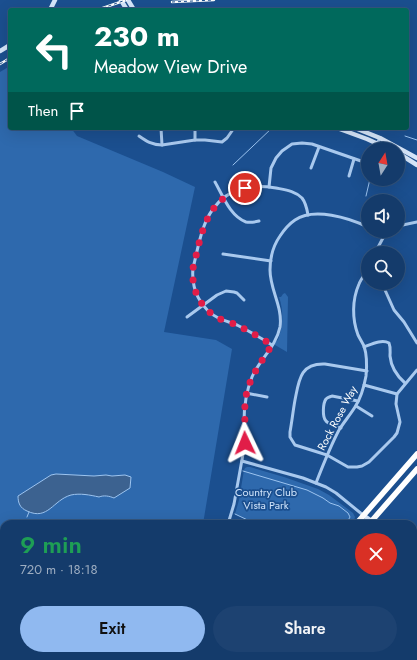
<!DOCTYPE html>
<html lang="en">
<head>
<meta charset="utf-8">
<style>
	:root { --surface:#143b6b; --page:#1d4271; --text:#f1f3f6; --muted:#9dadc1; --line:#33557e; --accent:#90b9f0 }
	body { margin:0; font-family:Jost,sans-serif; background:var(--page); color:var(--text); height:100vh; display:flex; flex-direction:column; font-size:15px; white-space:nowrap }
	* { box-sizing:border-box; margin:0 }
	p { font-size:13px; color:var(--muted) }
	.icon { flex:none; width:22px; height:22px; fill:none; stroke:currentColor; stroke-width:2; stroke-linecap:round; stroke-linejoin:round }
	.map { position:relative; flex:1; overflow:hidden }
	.sheet { position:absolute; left:0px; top:520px; width:417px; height:140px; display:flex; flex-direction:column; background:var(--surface); border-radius:12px 12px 0 0; box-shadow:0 4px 16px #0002,0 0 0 1px var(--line) }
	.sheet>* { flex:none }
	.banner { position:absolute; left:8px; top:8px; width:401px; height:122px; border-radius:4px; box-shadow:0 4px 16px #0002,0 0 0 1px var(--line); background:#00695c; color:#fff; overflow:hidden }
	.needle { width:26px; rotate:11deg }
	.tools { position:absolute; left:361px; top:142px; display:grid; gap:8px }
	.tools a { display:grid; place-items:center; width:44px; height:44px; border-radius:50%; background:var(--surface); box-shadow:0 4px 16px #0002,0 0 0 1px var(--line); font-size:20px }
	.pin { position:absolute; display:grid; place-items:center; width:34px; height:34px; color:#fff; margin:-17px; border:2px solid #fff; border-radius:50%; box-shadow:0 1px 4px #0007 }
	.me { position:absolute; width:44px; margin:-22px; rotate:358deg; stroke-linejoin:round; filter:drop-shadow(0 0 3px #0008) }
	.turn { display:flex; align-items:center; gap:14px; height:84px; padding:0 20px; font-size:18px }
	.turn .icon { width:52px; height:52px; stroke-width:2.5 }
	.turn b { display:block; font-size:28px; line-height:34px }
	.then { display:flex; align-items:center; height:38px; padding:0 20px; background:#0003; gap:8px; font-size:15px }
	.round { display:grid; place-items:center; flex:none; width:42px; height:42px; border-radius:21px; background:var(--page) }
	.summary { display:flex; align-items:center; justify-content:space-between; height:68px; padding:0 20px }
	h1 { font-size:24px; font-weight:600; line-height:30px; color:#1e9e55 }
	.primary-button { display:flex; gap:8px; margin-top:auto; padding:8px 20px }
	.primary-button a { flex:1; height:46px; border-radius:24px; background:var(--accent); color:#111; font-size:16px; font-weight:600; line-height:46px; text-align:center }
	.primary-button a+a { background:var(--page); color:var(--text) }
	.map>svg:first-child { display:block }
</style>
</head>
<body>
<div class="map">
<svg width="417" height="660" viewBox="0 0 417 660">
	<rect width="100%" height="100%" fill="#1b4f8f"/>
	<g fill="#2e69ad">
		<polygon points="10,66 10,128 71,128 77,136 163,172 195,187 164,332 216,340 232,349 203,524 4,524 4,544 0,541 0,72"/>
		<path d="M 285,293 L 288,297 L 287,352 L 275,345 L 274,342 L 278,340 C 283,326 284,311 279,297 L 281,297 L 283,294 Z"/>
		<polygon points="247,467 250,467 284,477 318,489 329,495 353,513 355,517 354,521 351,524 255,524 235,514 239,500 244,470 245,468"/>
		<polygon points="201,656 235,656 232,660 198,660"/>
	</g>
	<path fill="#3c6290" stroke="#9cc4f0" d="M 56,474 L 94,476 L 106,475 L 112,476 L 125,475 L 131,477 L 130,488 L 114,498 C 109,496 104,495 99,497 C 90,495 80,493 71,495 C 53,500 48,521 27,511 C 20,508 18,503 18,496 L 51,475 Z"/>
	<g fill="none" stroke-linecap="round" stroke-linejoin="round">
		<g stroke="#9cc4f0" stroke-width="1">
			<polyline points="405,136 417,140"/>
			<polyline points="233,165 272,128"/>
			<polyline points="366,196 370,179"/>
			<polyline points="243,471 307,490 323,498 330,503 339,506 348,513 350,517 346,524"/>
			<polyline points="235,514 256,524"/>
			<polyline points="27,517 29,512"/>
			<polyline points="0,572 4,572"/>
		</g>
		<g stroke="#a9c9ee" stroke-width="3">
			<polyline points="161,128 162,145"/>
			<path d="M 139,136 C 146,141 152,145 162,145 L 195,140 L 205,140 L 222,142 L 227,138 L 234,128"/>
			<polyline points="195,140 195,128"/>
			<polyline points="374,149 380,138"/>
			<polyline points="311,168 319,147"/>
			<polyline points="349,176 354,159"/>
			<path d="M 215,182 C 223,196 230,216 246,222 C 251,223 255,222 259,221"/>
			<polyline points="269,187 271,168 276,158 282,151 292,144 302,143 312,144 361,161 366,162 368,160"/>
			<polyline points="398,226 417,222"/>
			<polyline points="375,231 384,236"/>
			<polyline points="375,253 384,236 388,231"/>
			<polyline points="223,254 271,261"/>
			<polyline points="380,283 385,290 394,310 404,322 417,343"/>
			<polyline points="187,317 217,295 226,291 234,292 237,293 244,300"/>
			<path d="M 272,345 C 261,338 249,331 237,325 C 232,323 226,321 220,319 C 200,309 191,289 193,268 C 198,249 201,225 213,209 C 229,187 251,184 276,188 C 286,190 295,191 302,198 C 306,203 307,209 308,215"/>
			<path d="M 364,347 C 372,344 382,339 389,343 C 391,348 390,351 390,356 C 391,367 397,376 405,383"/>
			<path d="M 367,371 L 325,364 C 300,363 299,380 295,400 C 293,411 292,421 290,432 L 290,437 L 295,445 L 327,455 L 348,467 L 357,467 L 362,466 L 369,462 L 394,437 L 397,433 L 400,422 L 396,404 L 397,394 L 417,370"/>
			<polyline points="364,385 397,394"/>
			<polyline points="246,393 267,397"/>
			<polyline points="356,406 372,416"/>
			<path d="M 341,428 C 336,425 329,425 326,421 C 322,417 323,403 326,399 C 328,397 330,397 332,396 L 358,401"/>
			<polyline points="242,461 303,478 326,487 336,493 363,515"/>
			<path d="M 316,483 C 323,465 330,447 339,430 C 344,422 350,415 355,407 C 361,398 364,387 366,376 C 367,366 367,355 364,346 C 362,342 360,339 358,335 C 352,319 352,300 359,284 C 361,279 365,274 368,269"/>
			<path d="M 228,524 L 234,504 L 245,443 C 246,436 245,430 244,422 C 244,407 246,392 252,377 C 259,360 276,347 280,327 C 283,307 270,290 270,270 C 270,258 273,246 280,236 C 284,230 289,224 295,220 C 314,207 349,218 368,227"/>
			<polyline points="0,592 4,591"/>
			<polyline points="413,616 417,609"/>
			<polyline points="0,630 4,628"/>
			<polyline points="0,656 9,660"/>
			<polyline points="120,656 124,660"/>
			<polyline points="169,656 172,660"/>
			<polyline points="195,660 198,656"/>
			<polyline points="277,660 277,656"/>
			<polyline points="395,660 395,656"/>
		</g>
		<g stroke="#d6e6fa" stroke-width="4.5">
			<polyline points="121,0 127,10"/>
			<polyline points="128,0 134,10"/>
			<polyline points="50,10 55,0"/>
			<polyline points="0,51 10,45"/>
			<polyline points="337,128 367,139 389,149"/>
			<polyline points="355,128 380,138 417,158"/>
			<polyline points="398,153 417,165"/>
			<polyline points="363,515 376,524"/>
			<polyline points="413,551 417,553"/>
			<polyline points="413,557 417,559"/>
		</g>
		<g stroke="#fff" stroke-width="5.5">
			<polyline points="356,524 417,454"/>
			<polyline points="369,524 417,469"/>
			<polyline points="239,660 243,656"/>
			<polyline points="250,660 254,656"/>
		</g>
		<g stroke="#fff" stroke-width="2.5">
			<g id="rail">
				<polyline points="172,2 214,0"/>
				<polyline points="97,10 126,0"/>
				<polyline points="0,64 10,58"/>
			</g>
		</g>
		<use href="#rail" stroke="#1b4f8f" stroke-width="1" stroke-dasharray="3" stroke-linecap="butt"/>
	</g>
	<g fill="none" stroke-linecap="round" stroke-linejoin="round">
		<path stroke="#e11d48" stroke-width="7" stroke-dasharray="0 12.6" d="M 245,188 C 205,199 202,233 193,268 C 191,289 200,309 220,319 C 226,321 232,323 237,325 C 249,331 261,338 272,345 C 260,364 246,381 245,405 C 244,418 246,430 245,443"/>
	</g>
	<g text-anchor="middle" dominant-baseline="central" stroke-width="3.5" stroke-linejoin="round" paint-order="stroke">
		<g font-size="11" fill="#fff" stroke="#1b4f8f">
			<text transform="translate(337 418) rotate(-62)">Rock Rose Way</text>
		</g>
		<g font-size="11" fill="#cfe3fa" stroke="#1b4f8f">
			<text x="266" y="492">Country Club<tspan x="266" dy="13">Vista Park</tspan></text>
		</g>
	</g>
</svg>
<div class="tools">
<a><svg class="needle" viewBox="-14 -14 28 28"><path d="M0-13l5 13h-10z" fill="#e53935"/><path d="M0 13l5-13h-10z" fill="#9dadc1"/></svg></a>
<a><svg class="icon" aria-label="sound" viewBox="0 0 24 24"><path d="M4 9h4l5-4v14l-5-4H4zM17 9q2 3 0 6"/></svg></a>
<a><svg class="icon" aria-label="search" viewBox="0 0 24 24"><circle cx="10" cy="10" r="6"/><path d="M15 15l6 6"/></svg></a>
</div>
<div class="pin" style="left:245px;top:188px;background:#d93025"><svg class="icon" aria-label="arrive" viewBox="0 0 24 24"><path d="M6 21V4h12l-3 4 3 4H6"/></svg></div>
<svg class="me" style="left:245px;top:443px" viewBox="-20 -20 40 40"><path d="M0-17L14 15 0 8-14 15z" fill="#e11d48" stroke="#fff" stroke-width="4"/></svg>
<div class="banner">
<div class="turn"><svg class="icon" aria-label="left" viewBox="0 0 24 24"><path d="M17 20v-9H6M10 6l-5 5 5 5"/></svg><div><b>230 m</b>Meadow View Drive</div></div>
<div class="then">Then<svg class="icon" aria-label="arrive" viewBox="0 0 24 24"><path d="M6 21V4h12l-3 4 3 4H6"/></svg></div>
</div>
<section class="sheet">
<div class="summary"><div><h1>9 min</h1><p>720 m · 18:18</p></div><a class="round" style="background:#d93025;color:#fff"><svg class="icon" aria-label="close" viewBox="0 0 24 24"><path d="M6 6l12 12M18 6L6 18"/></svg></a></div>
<div class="primary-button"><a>Exit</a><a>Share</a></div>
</section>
</div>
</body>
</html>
